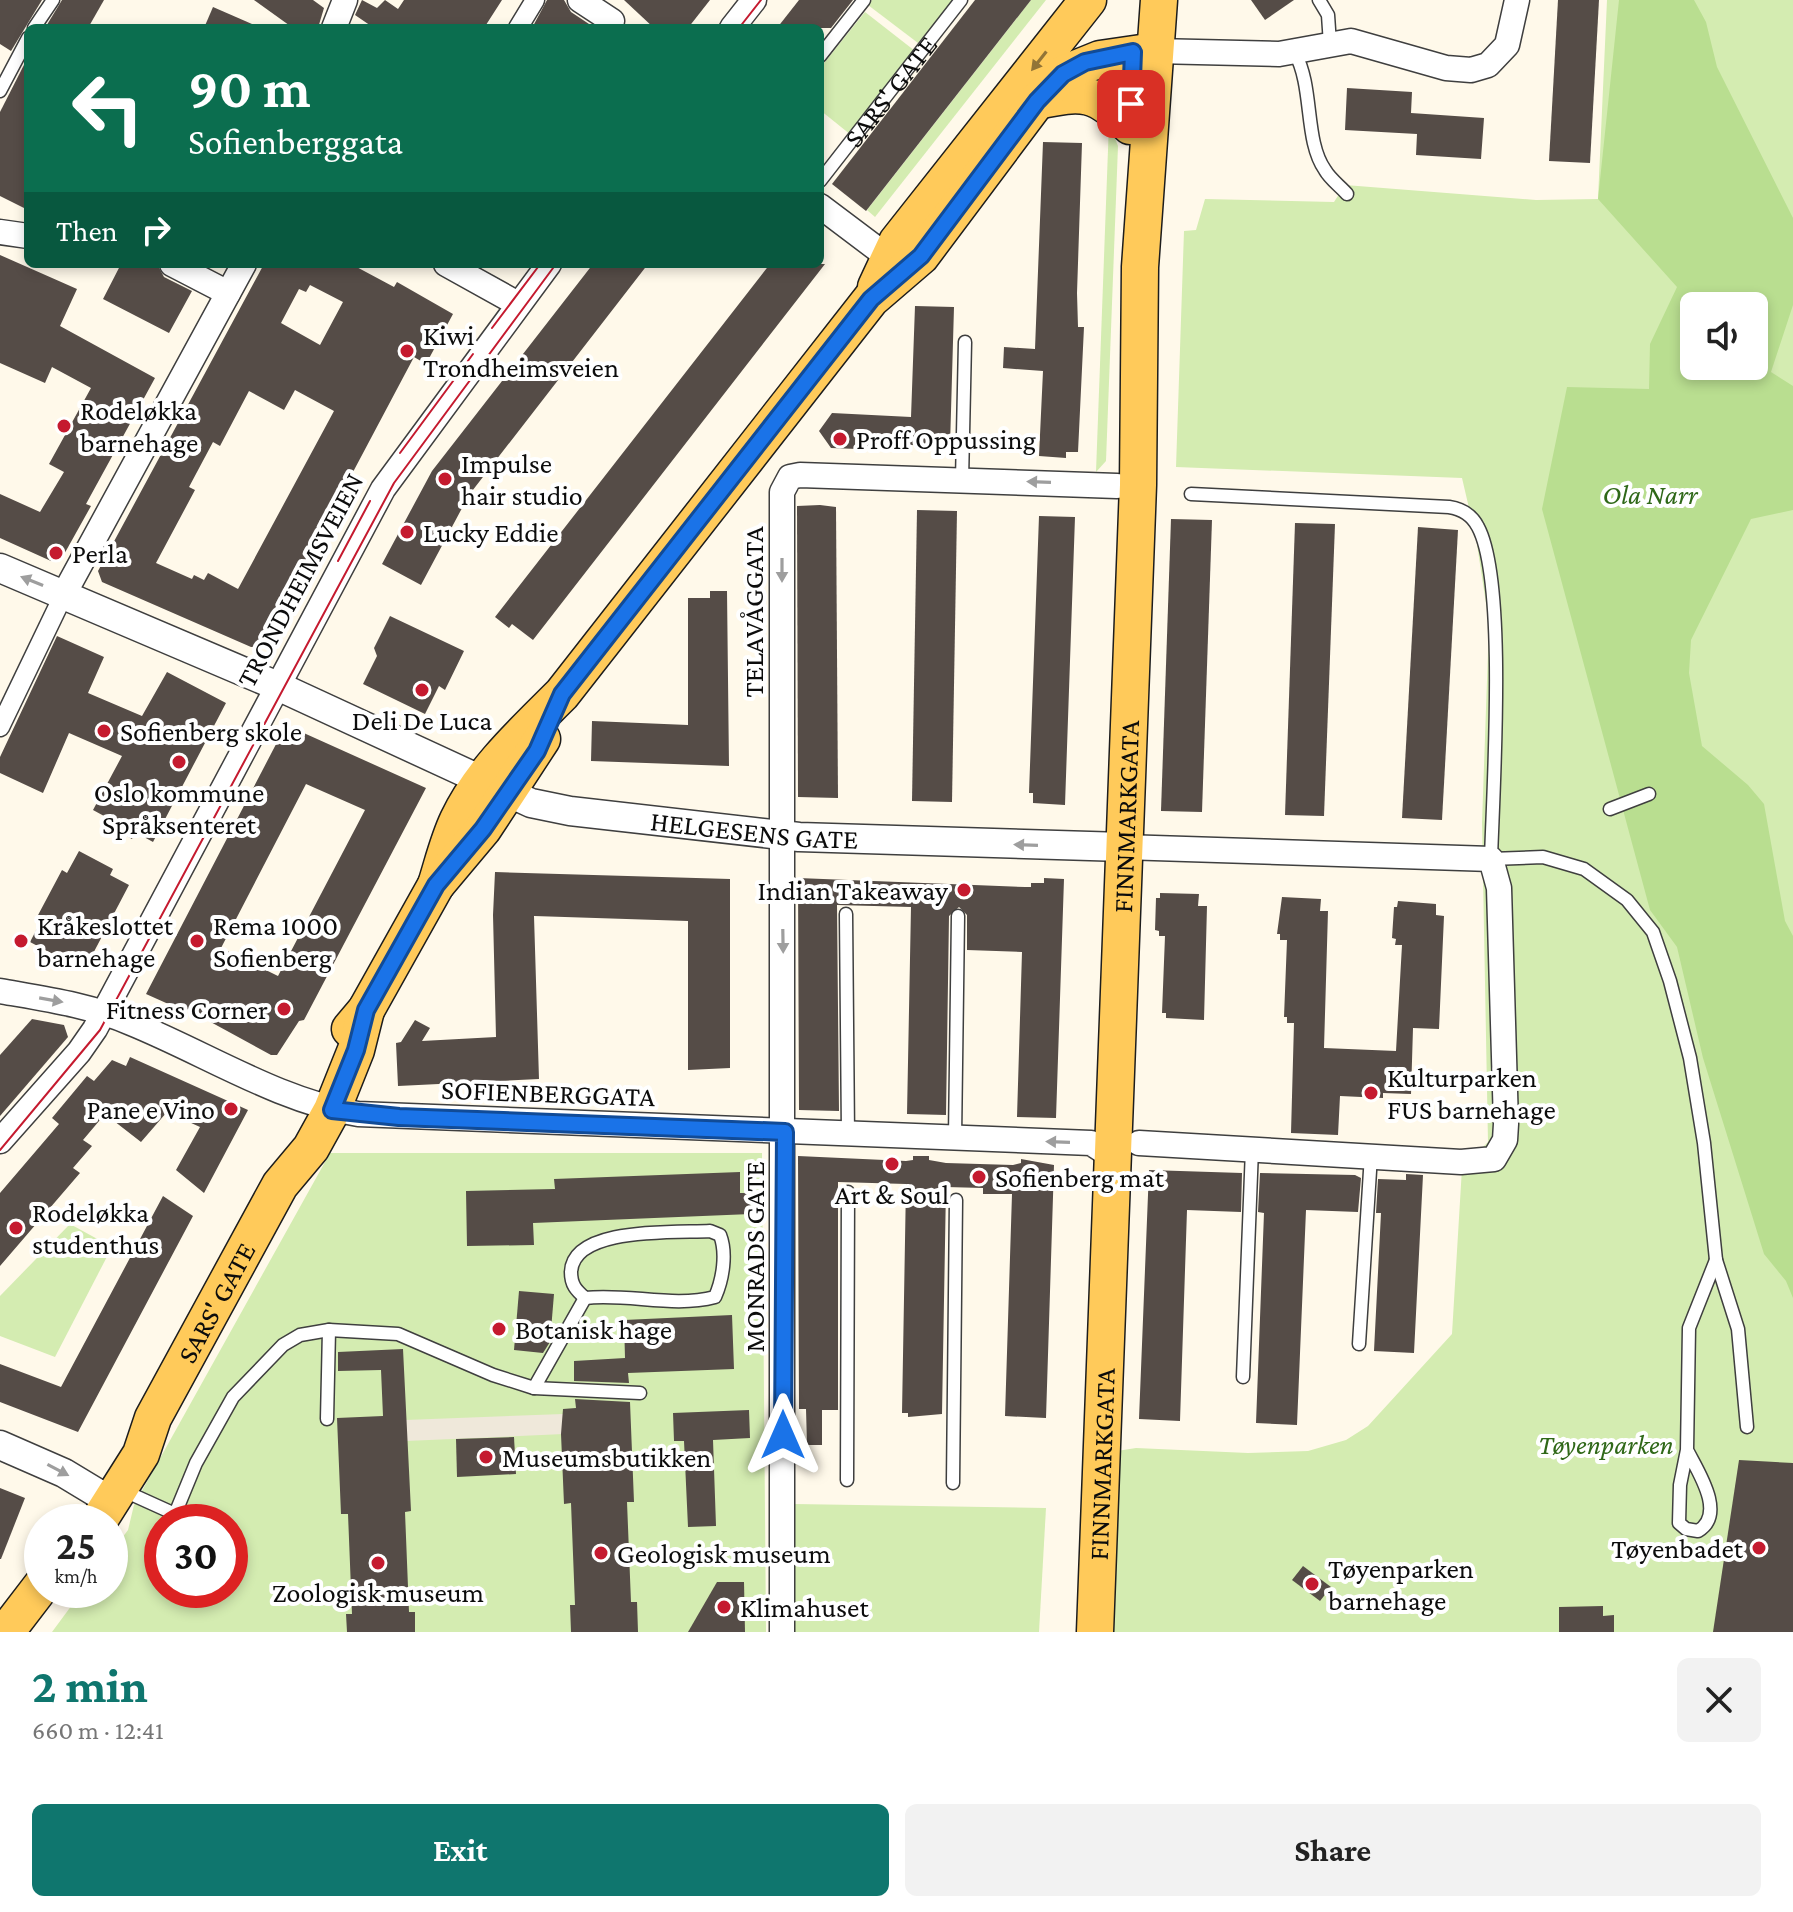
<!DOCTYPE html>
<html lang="en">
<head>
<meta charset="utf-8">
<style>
	:root { --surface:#fff; --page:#f2f2f2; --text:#222; --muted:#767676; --accent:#0f766e }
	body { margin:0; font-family:"Crimson Pro",serif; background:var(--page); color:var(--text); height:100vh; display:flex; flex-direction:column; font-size:30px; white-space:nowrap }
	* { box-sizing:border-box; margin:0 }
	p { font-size:26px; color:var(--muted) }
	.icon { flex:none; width:44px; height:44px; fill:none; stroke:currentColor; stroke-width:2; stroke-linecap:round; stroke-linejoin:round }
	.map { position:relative; height:1632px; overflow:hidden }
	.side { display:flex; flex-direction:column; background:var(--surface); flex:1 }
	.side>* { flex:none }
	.banner { position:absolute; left:24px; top:24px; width:800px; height:244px; border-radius:12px; box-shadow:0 4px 12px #0003; background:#0b6e4f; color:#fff; overflow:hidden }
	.controls { position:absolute; left:1680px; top:292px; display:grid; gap:16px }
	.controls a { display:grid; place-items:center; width:88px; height:88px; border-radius:12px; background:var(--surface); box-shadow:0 4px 12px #0003; font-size:40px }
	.speed { position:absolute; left:24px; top:1504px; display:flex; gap:16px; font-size:40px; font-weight:700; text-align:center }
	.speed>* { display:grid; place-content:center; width:104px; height:104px; border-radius:50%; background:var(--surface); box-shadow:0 4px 12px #0003; line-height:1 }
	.speed small { font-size:20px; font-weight:400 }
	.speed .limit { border:12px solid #d22; background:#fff; color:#111 }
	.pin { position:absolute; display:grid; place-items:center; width:68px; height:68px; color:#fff; margin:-34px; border-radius:16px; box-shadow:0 4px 12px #0006 }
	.me { position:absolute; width:88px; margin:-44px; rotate:0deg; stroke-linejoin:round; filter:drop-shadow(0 0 6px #0008) }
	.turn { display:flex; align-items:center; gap:28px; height:168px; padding:0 32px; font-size:36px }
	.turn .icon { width:104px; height:104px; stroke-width:2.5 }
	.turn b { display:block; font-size:56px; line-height:68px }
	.then { display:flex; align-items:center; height:76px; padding:0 32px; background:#0003; gap:16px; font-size:30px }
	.round { display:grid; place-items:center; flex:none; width:84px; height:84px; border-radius:12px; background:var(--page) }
	.head { display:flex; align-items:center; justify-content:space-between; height:136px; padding:0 32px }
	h1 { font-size:48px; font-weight:700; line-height:60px; color:var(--accent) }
	.cta { display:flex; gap:16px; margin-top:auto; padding:16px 32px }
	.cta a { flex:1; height:92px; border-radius:12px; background:var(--accent); color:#fff; font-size:32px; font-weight:700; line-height:92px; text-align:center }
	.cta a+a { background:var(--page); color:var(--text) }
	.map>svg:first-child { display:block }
</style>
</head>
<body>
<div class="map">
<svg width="1793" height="1632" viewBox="0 0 1793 1632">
	<rect width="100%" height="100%" fill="#fff9ea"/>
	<g fill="#d4ecb1" fill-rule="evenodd">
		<polygon points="872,0 954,0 918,43 868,5"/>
		<polygon points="1031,0 1046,0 875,217 867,210"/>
		<path d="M 1607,0 L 1793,0 L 1793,1632 L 1106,1632 L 1111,1452 L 1136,1448 L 1248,1453 L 1308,1451 L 1346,1440 L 1368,1426 L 1452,1334 L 1462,1168 L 1488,1142 L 1482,823 L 1489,623 L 1476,538 L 1462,478 L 1176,467 L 1184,231 L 1196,230 L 1205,199 L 1334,202 L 1345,185 L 1536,200 L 1598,199 ZM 1694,306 L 1754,306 L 1754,366 L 1694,366 Z"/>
		<polygon points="865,12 915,51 851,135 820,110 820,68"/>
		<polygon points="1109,123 1118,146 1106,461 1096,472"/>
		<path d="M 330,1153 L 762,1153 L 766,1632 L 52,1632 L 83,1590 L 110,1590 L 110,1554 L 128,1530 L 134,1505 ZM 162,1522 L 230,1522 L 230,1590 L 162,1590 Z"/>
		<polygon points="70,1224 112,1247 55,1357 0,1336 0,1296"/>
		<polygon points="794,1504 1046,1508 1039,1632 793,1632"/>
	</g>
	<path fill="#b9de90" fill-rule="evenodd" d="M 1619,0 L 1694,0 L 1706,22 L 1717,67 L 1793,218 L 1793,305 L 1771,372 L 1793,386 L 1793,510 L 1751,519 L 1691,640 L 1689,673 L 1702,746 L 1748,785 L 1764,804 L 1785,921 L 1793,936 L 1793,1298 L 1786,1281 L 1764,1254 L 1703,1058 L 1677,947 L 1650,910 L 1542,509 L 1567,387 L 1649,389 L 1650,344 L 1677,287 L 1598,199 ZM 1694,306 L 1754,306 L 1754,366 L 1694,366 Z"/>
	<polygon fill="#efe8da" points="563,1414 564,1434 406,1441 405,1420"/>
	<g fill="#554c47" fill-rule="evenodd">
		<polygon points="0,0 42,0 11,51 0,44"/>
		<polygon points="62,0 104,0 88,28 45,28"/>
		<polygon points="254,0 313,0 324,8 318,28 293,28"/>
		<polygon points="362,0 377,8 385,0 398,9 404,0 502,0 484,28 374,28 355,15"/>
		<polygon points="547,0 564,0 571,12 595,28 532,28"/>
		<polygon points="624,0 710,0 688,28 654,28"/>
		<polygon points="799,0 853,0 831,28 777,28"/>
		<polygon points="975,0 1031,0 866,211 832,184"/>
		<polygon points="1251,0 1294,0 1265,20"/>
		<polygon points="1558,0 1599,0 1590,163 1549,161"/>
		<polygon points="213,7 261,28 204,28"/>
		<polygon points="28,57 28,210 0,196 0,112"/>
		<polygon points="1347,88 1412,92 1411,113 1484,118 1481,159 1416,155 1417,134 1345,130"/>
		<polygon points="1043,142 1082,143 1077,293 1078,327 1084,327 1078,452 1066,452 1066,458 1039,456 1043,371 1003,368 1004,347 1035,349"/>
		<polygon points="0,255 77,289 60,326 155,378 86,504 91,506 62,558 51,561 0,538 0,494 40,512 64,472 49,464 91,388 52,367 45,383 0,363"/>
		<polygon points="121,264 157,264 164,277 192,291 169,333 103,299"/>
		<path d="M 264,264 L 351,264 L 394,287 L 397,282 L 453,314 L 426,364 L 414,357 L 266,636 L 257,647 L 251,647 L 102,582 L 98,571 ZM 310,285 L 343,302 L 320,345 L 281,323 L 299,289 L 306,292 ZM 295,390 L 334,411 L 238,589 L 208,573 L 204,580 L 194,575 L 192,579 L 156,563 L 195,490 L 189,487 L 213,442 L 220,446 L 249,391 L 284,410 Z"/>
		<polygon points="593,264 648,264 469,495 421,585 382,564 432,471"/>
		<polygon points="770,264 825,264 533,640 512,624 509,628 495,617"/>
		<polygon points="915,306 954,307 950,446 910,445 910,451 831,448 819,431 832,413 911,417"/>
		<polygon points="820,505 836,507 838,798 798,797 797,506"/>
		<polygon points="917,510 957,511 952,802 912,801"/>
		<polygon points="1039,516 1075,517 1065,805 1033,803 1033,793 1029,793"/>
		<polygon points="1171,519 1212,520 1202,812 1161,811"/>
		<polygon points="1295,523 1335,524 1324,816 1285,815"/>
		<polygon points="1418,527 1458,530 1442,820 1402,818"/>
		<polygon points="710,591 727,591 729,766 591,761 592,721 688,725 688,598 710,598"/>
		<polygon points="390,616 464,651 445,690 439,686 425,714 363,684 377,656 374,648"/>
		<polygon points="57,636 104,657 88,693 142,716 167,672 226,703 153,842 135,832 132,839 112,828 115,822 93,810 122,756 69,733 43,793 0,773 0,757"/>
		<path d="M 286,725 L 426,788 L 304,1020 L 299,1021 L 277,1055 L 271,1055 L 185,1008 L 184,1011 L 146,994 ZM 306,784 L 365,810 L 278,976 L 221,948 Z"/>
		<polygon points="79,851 113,869 110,875 129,885 87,965 67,954 64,960 30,942 42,919 37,917 62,870 67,873"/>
		<polygon points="495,872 730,879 730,1068 688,1070 688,921 534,916 539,1079 398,1086 396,1043 401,1042 415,1020 430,1028 422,1041 496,1037 493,915"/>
		<polygon points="798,878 1025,887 1031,887 1031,883 1044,883 1044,878 1064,879 1056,1118 1017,1117 1022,952 967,950 967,915 959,907 949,916 946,1115 907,1114 911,907 837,905 839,1111 799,1110"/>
		<polygon points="1160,893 1199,894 1198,906 1207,906 1204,1020 1166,1018 1166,1013 1162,1013 1165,936 1159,936 1159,931 1155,930 1156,898 1160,898"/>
		<polygon points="1282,897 1321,899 1320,911 1328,911 1324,1048 1396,1051 1402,945 1395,945 1396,939 1392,938 1394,907 1397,907 1398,901 1436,904 1436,915 1444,916 1439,1029 1413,1028 1411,1094 1383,1093 1383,1098 1340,1096 1338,1135 1291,1133 1294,1023 1287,1023 1287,1017 1284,1017 1287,940 1280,940 1280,934 1277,934"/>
		<polygon points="32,1019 64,1025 68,1037 0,1116 0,1055"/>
		<polygon points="130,1057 248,1110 204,1193 176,1170 200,1127 167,1112 141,1142 105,1114 83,1140 92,1146 73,1168 80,1173 0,1266 0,1193 59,1124 52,1118 87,1076 94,1081 112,1060 126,1066"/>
		<polygon points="798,1156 906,1161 913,1160 913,1156 929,1156 929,1160 946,1163 1013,1165 1021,1163 1021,1159 1054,1165 1046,1418 1005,1416 1012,1194 983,1194 983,1188 946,1187 942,1414 908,1417 908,1413 902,1413 906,1184 838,1182 838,1410 822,1410 822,1445 807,1445 806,1409 799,1409"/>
		<polygon points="1149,1170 1242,1173 1241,1212 1187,1210 1180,1421 1139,1419"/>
		<polygon points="740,1172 740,1193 750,1193 751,1214 533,1223 534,1245 467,1246 466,1191 555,1189 554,1179"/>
		<polygon points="1260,1173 1355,1175 1361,1178 1358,1212 1306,1210 1297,1425 1256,1423 1264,1213 1258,1212"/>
		<polygon points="1406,1174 1423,1175 1414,1353 1374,1351 1381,1213 1376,1213 1378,1179 1406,1180"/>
		<polygon points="163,1196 193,1216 78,1432 0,1402 0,1364 61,1387"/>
		<polygon points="519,1291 554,1294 550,1342 543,1353 514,1350"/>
		<polygon points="732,1315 734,1369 628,1373 629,1383 574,1381 574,1361 625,1358 624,1320"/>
		<polygon points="403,1349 411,1511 405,1512 409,1612 415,1612 415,1632 347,1632 346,1614 352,1614 348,1514 341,1514 337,1418 383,1416 381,1370 338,1371 338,1352"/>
		<polygon points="575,1399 630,1402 634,1502 627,1502 631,1602 637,1602 638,1632 571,1632 570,1605 575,1605 571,1503 564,1504 561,1434 563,1409 576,1408"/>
		<polygon points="749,1410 750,1438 713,1440 716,1526 688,1527 684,1441 674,1441 673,1413"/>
		<polygon points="514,1437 516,1474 457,1477 456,1439"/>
		<polygon points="1739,1460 1793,1463 1793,1632 1713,1632"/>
		<polygon points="0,1488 25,1498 1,1559 0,1559"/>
		<polygon points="1303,1566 1331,1587 1320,1601 1292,1580"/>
		<polygon points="717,1582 744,1582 745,1632 688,1632"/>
		<polygon points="1603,1606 1603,1616 1614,1615 1614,1632 1559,1632 1559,1607"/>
	</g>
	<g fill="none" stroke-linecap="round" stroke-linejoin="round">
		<g stroke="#3f3f3f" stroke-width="15">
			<g id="service">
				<polyline points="1319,0 1328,15 1330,44"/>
				<polyline points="34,28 53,0"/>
				<path d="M 1295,53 C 1314,88 1304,140 1325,170 C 1330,179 1340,186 1347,194"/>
				<polyline points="820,56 864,0"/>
				<polyline points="0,91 28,38"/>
				<path id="s1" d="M 820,181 L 961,0"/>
				<polyline points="962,480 965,342"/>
				<path d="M 1191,494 L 1449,507 C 1462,509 1472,515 1478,527 C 1507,581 1493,789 1491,859 L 1543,857 L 1584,869 L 1627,900 L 1653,932 L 1670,981 L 1690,1058 L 1704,1143 L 1716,1260 L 1738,1329 L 1747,1427"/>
				<polyline points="1610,809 1649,794"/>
				<polyline points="846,914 848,1135"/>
				<polyline points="955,1138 958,916"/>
				<path d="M 710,1231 L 720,1235 C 727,1253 723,1279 715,1297 C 673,1308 628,1293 585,1298 C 576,1290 571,1285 571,1272 C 573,1226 676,1233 710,1231 Z"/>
				<polyline points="1359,1344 1371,1155"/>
				<polyline points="1243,1377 1252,1149"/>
				<polyline points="534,1388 585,1298"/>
				<polyline points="327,1419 329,1330"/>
				<path d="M 1687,1450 C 1697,1470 1727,1514 1698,1531 L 1686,1529 L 1679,1523 L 1680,1485 L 1687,1450 L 1689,1328 L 1716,1260"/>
				<polyline points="847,1480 848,1192"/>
				<polyline points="953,1483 956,1200"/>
				<polyline points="122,1490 175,1514 196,1463 233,1397 283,1345 300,1335 329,1330 398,1334 493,1375 534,1388 640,1393"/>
			</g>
		</g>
		<g stroke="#3f3f3f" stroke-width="21">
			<g id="pedestrian">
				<polyline points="518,28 535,0"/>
				<polyline points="0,727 64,594"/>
			</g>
		</g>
		<g stroke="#3f3f3f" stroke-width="27">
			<g id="minor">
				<polyline points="580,0 612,21"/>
				<polyline points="334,28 345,0"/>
				<polyline points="732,28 754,0"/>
				<polyline points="1155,51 1279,54 1351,41 1446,68 1471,70 1488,65 1507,45 1517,0"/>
				<polyline points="820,206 901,267"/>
				<polyline points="0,232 28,236"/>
				<polyline points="172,264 228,293"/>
				<polyline points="446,264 518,304"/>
				<polyline points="64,594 244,264"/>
				<polyline points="1123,847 1491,859 1499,888 1506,1124 1505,1140 1494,1159 1461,1162 1139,1143"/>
				<path d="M 0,991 C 45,999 89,1005 131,1023 C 205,1053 279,1101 358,1114 L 1091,1143 L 1111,1156"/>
				<polyline points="0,1141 79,1052 95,1029 383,489 549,264"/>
				<polyline points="782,1632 782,492 790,477 800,475 1117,486"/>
			</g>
		</g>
		<g stroke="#3f3f3f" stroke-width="31">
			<g id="tertiary">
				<path id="s2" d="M 0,568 L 282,688 L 531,803 L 570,811 L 799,837 L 1123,847"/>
				<polyline points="0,1445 64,1473 112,1502"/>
			</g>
		</g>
		<g stroke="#1d1d1d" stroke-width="39">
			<g id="primary">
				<path d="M 1037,101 C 1083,91 1096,91 1130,126"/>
				<polyline points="876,287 897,242 1088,0"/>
				<path d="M 436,885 C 443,863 448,841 458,820 C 481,771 525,731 562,694 L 871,299 L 921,256 L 1037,101 L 1063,74 L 1100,59 L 1155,51"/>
				<polyline points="350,1029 366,1010 436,885 483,829 542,739"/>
				<path id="s3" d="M 98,1522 L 141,1454 L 153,1418 L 280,1185 L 311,1148 L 332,1110 L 356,1050 L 366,1010"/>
				<polyline points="6,1632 42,1585"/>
				<path id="s4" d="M 1095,1632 L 1138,485 L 1140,267 L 1159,0"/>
			</g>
		</g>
		<use href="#service" stroke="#fff" stroke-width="12"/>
		<use href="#pedestrian" stroke="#fff" stroke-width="18"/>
		<use href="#minor" stroke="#fff" stroke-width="24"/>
		<use href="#tertiary" stroke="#fff" stroke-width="28"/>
		<use href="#primary" stroke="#ffca5a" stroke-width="36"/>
		<g stroke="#c51a2f" stroke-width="2">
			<polyline points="739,28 761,0"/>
			<polyline points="492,328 538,267"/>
			<polyline points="400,453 473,354"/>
			<polyline points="338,561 370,501"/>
			<polyline points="0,1150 100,1030 394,483 556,264"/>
		</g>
	</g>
	<defs><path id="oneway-solid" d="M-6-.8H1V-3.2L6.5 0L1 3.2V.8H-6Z" transform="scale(2)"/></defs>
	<use fill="#927437" href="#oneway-solid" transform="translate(1039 61) rotate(128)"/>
	<g fill="#9e9e9e">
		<use href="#oneway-solid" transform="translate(1039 482) rotate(-178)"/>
		<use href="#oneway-solid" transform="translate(782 570) rotate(90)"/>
		<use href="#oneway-solid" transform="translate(32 581) rotate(-158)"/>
		<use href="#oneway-solid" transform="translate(1026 845) rotate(-178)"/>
		<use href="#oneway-solid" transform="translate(783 941) rotate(89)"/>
		<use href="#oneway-solid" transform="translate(51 1000) rotate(10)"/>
		<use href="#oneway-solid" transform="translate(1058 1142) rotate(-178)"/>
		<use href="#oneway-solid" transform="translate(58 1470) rotate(28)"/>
	</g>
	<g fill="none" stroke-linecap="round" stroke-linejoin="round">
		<g stroke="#114b97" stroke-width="20">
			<polyline id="route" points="783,1435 785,1132 399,1117 332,1110 356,1050 366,1010 436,885 483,829 537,751 562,694 871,299 921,256 1037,101 1063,74 1085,62 1133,52 1131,104"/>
		</g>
		<use href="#route" stroke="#1a73e8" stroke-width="14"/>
	</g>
	<g fill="#c51a2f" stroke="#fff" stroke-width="3">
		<circle cx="407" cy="351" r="8"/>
		<circle cx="64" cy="426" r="8"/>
		<circle cx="840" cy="439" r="8"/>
		<circle cx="445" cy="479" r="8"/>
		<circle cx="407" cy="532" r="8"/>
		<circle cx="56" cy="553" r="8"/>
		<circle cx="422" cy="690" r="8"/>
		<circle cx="104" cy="731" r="8"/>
		<circle cx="179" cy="762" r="8"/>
		<circle cx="964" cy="890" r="8"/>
		<circle cx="21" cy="941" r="8"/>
		<circle cx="197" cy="941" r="8"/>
		<circle cx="284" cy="1009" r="8"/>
		<circle cx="1371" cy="1093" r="8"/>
		<circle cx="231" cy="1109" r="8"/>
		<circle cx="892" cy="1164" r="8"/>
		<circle cx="979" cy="1177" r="8"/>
		<circle cx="16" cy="1228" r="8"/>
		<circle cx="499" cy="1329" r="8"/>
		<circle cx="486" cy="1457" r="8"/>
		<circle cx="1759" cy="1548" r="8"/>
		<circle cx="601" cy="1553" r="8"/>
		<circle cx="378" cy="1563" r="8"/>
		<circle cx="1312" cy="1584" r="8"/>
		<circle cx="724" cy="1607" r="8"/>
	</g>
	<g text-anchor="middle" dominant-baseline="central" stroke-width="8" stroke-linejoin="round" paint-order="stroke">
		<g font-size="28" fill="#0c0c0c" stroke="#fff">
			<text stroke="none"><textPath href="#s1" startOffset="114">SARS' GATE</textPath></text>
			<text transform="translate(300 580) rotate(-62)">TRONDHEIMSVEIEN</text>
			<text transform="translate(753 612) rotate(-90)">TELAVÅGGATA</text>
			<text stroke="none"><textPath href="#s4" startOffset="816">FINNMARKGATA</textPath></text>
			<text stroke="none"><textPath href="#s2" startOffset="806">HELGESENS GATE</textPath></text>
			<text transform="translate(548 1093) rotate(2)">SOFIENBERGGATA</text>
			<text transform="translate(754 1257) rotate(-90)">MONRADS GATE</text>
			<text stroke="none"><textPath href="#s3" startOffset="250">SARS' GATE</textPath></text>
			<text stroke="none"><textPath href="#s4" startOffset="168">FINNMARKGATA</textPath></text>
		</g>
		<g font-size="28" fill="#0c0c0c" stroke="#fff" text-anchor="start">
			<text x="423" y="335">Kiwi<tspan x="423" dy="32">Trondheimsveien</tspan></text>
			<text x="80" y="410">Rodeløkka<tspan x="80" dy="32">barnehage</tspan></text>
			<text x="856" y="439">Proff Oppussing</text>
			<text x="461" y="463">Impulse<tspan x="461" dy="32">hair studio</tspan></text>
			<text x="423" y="532">Lucky Eddie</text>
			<text x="72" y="553">Perla</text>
			<text x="422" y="720" text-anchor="middle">Deli De Luca</text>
			<text x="120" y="731">Sofienberg skole</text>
			<text x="179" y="792" text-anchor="middle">Oslo kommune<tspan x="179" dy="32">Språksenteret</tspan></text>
			<text x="948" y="890" text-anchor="end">Indian Takeaway</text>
			<text x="37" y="925">Kråkeslottet<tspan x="37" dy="32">barnehage</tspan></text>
			<text x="213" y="925">Rema 1000<tspan x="213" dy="32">Sofienberg</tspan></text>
			<text x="268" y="1009" text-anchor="end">Fitness Corner</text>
			<text x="1387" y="1077">Kulturparken<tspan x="1387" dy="32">FUS barnehage</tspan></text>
			<text x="215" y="1109" text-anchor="end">Pane e Vino</text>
			<text x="995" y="1177">Sofienberg mat</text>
			<text x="892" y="1194" text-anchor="middle">Art &amp; Soul</text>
			<text x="32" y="1212">Rodeløkka<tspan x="32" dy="32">studenthus</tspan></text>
			<text x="515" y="1329">Botanisk hage</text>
			<text x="502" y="1457">Museumsbutikken</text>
			<text x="1743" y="1548" text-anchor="end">Tøyenbadet</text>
			<text x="617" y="1553">Geologisk museum</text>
			<text x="1328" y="1568">Tøyenparken<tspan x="1328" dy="32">barnehage</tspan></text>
			<text x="378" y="1592" text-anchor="middle">Zoologisk museum</text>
			<text x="740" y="1607">Klimahuset</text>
		</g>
		<g font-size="28" font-style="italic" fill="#2f6818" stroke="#fff">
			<text x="1650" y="494">Ola Narr</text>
			<text x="1606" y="1444">Tøyenparken</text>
		</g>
	</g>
</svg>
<div class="controls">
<a><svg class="icon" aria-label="sound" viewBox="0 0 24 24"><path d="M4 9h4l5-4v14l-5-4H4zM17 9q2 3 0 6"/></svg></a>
</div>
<div class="speed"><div>25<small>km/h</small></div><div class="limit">30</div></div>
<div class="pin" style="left:1131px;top:104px;background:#d93025"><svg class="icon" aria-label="arrive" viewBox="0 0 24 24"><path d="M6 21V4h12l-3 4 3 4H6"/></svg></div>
<svg class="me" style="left:783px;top:1435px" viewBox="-20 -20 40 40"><path d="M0-17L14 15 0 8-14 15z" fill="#1a73e8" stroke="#fff" stroke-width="4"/></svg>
<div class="banner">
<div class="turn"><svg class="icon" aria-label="left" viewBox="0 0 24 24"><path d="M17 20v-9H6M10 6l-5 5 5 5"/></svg><div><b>90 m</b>Sofienberggata</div></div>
<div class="then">Then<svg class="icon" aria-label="right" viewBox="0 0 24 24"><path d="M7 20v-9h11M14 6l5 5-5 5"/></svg></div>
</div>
</div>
<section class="side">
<div class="head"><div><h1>2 min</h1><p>660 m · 12:41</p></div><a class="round"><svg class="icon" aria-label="close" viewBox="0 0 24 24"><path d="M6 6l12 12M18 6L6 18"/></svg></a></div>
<div class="cta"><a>Exit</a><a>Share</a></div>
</section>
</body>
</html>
